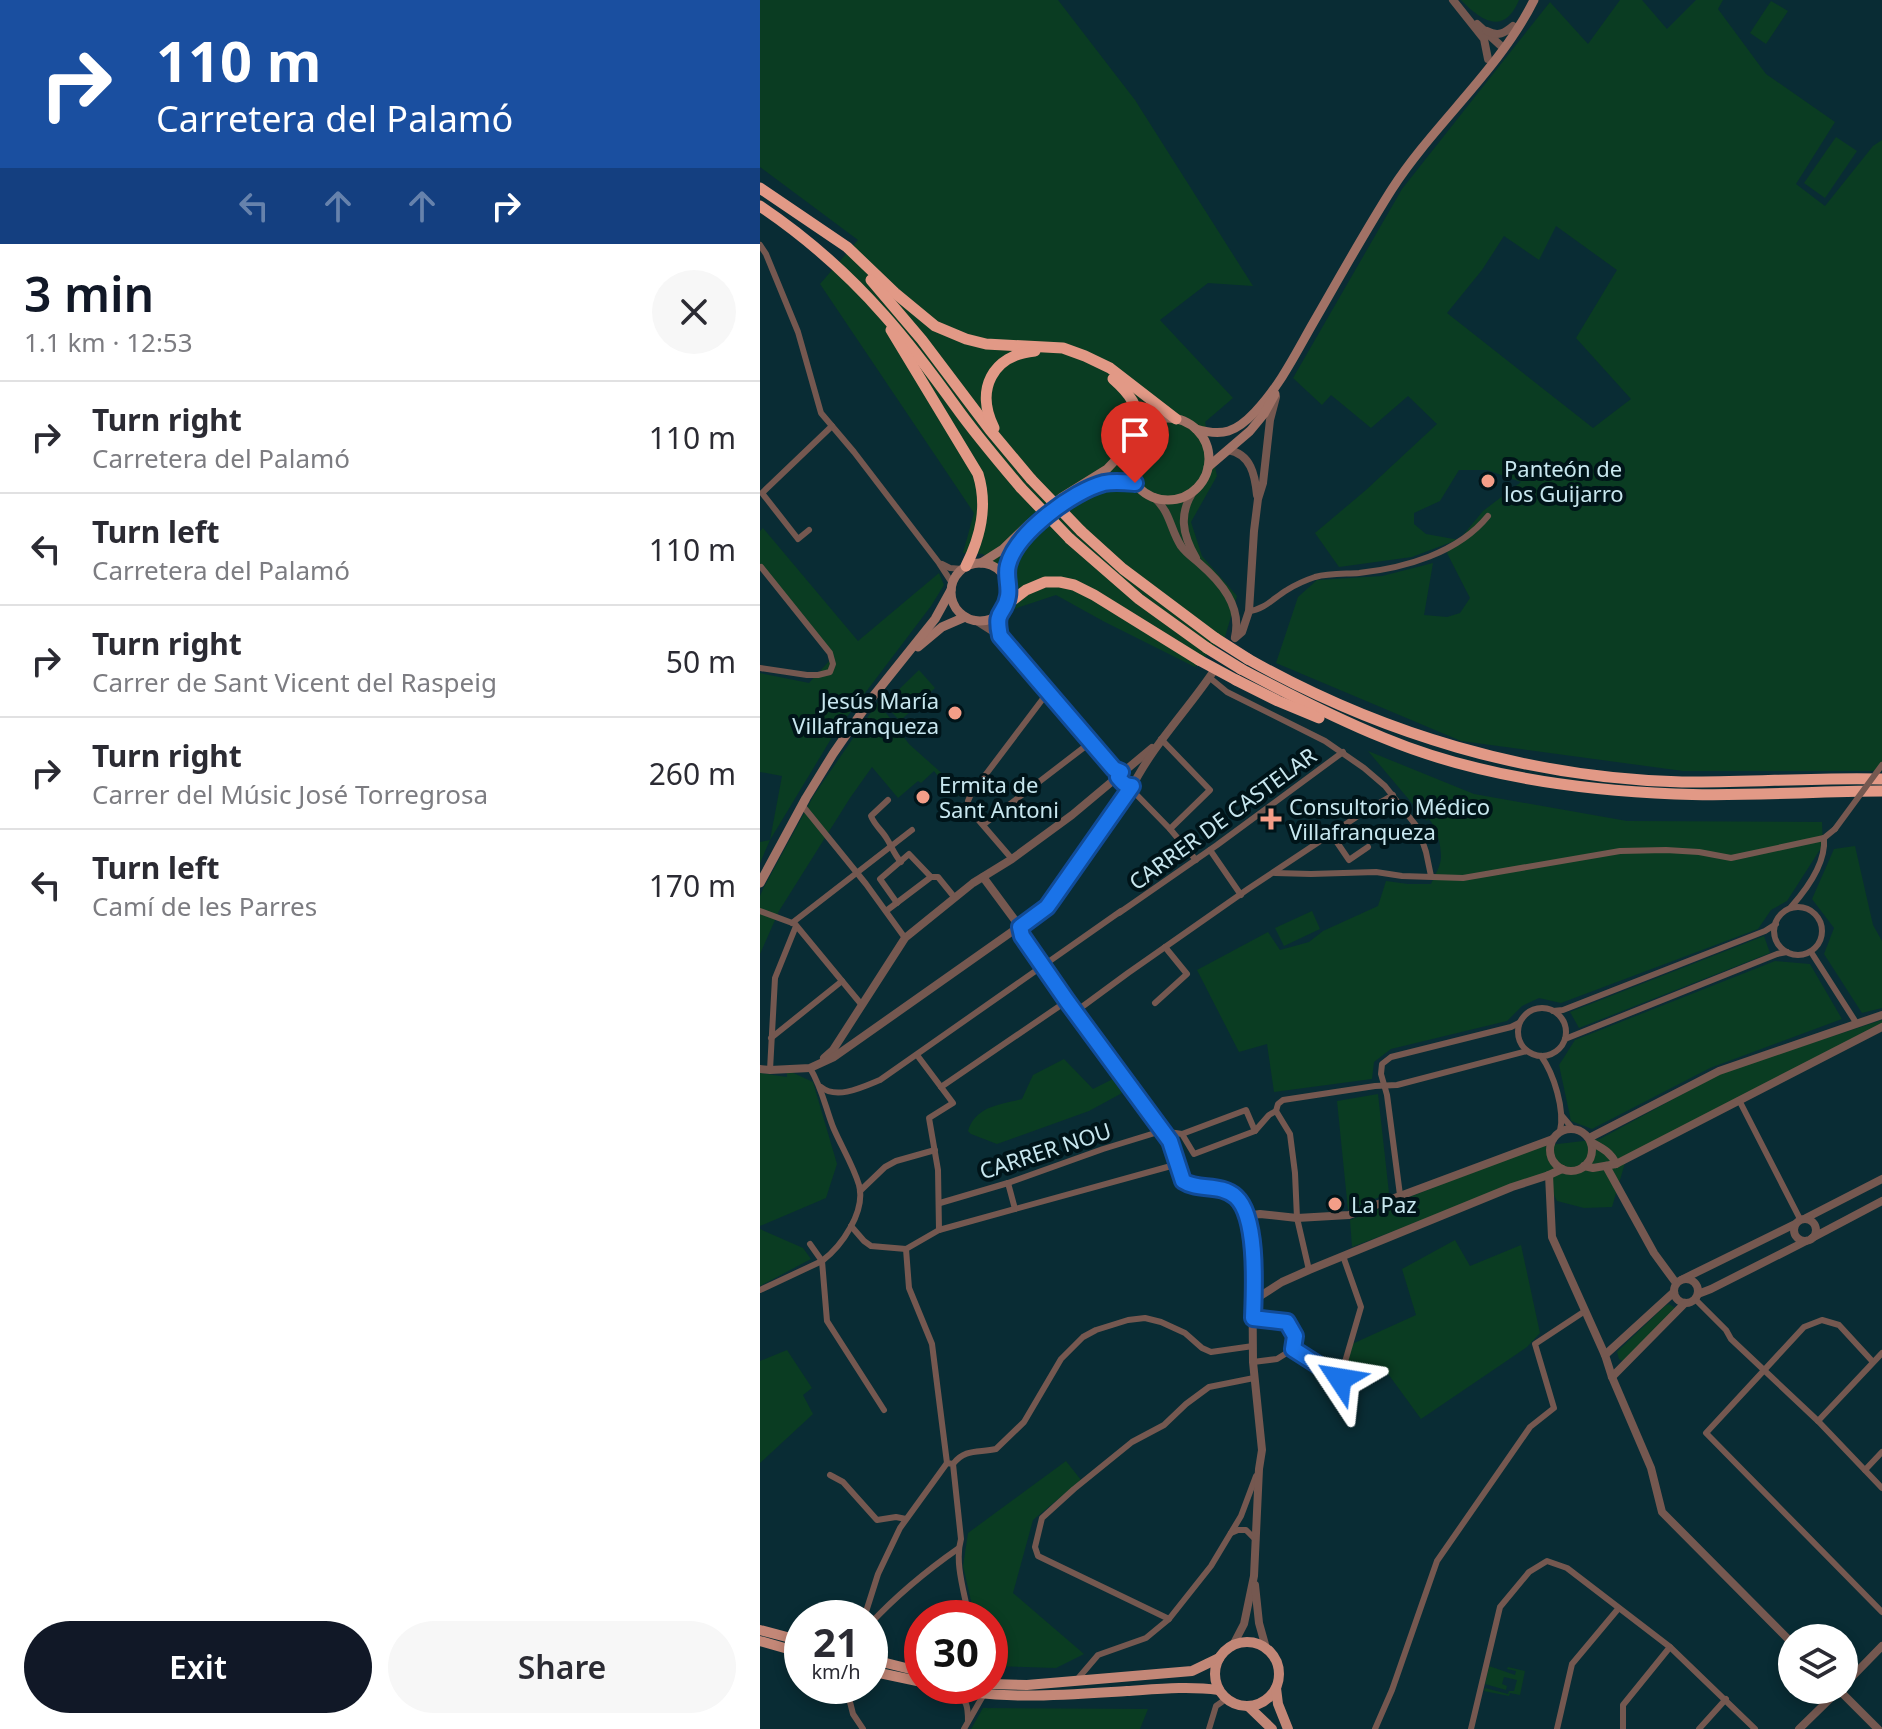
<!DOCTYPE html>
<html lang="en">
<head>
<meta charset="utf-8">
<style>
	:root { --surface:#fff; --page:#f7f7f7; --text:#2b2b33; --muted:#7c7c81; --line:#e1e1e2; --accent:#111827 }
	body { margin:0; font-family:"Noto Sans",sans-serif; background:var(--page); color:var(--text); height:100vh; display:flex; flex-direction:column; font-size:30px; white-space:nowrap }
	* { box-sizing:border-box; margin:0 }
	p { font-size:26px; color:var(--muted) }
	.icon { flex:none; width:44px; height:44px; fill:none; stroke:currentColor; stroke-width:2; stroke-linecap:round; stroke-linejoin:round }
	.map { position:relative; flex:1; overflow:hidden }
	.side { display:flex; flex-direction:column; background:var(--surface); width:760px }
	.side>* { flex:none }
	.banner { background:#1a4fa0; color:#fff; overflow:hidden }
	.tools { position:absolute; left:1018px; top:1624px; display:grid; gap:16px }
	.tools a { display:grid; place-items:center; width:80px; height:80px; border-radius:50%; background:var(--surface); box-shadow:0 4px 12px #0003; font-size:40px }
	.speed { position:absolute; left:24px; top:1600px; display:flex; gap:16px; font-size:40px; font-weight:700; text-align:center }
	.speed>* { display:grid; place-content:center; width:104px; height:104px; border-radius:50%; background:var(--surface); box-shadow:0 4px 12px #0003; line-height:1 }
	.speed small { font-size:20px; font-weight:400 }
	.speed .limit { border:12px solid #d22; background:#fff; color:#111 }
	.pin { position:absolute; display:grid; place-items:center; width:68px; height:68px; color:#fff; margin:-82px -34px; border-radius:50% 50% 50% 0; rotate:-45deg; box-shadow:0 0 8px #0007 }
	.pin .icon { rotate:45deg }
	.me { position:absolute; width:88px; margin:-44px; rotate:303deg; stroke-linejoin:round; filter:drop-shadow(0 0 6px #0008) }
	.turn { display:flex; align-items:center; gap:28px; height:168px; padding:0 24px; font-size:36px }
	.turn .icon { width:104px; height:104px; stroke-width:2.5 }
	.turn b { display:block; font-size:56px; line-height:68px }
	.lanes { display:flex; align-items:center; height:76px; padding:0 24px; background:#0003; justify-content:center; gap:40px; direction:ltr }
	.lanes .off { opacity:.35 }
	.round { display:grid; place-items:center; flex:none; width:84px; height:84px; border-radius:42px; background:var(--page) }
	.overview { display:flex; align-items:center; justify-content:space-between; height:136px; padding:0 24px }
	h1 { font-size:48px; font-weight:600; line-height:60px; color:var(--accent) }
	.primary-button { display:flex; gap:16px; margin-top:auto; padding:16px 24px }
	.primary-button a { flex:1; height:92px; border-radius:48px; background:var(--accent); color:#fff; font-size:32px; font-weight:600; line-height:92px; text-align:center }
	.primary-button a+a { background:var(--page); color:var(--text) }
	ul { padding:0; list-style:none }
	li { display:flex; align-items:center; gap:24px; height:112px; padding:0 24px; border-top:2px solid var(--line) }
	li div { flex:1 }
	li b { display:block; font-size:30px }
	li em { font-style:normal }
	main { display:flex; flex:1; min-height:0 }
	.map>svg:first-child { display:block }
</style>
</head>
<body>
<main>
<section class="side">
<div class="banner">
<div class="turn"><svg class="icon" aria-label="right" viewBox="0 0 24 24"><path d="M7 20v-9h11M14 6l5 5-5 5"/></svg><div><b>110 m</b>Carretera del Palamó</div></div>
<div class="lanes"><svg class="icon off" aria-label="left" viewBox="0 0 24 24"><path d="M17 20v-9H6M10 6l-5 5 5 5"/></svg><svg class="icon off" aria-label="ahead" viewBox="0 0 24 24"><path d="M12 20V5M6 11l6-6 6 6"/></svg><svg class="icon off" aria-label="ahead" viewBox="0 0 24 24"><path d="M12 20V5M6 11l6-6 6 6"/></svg><svg class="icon" aria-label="right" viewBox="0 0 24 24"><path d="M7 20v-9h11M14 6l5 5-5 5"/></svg></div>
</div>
<div class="overview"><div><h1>3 min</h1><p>1.1 km · 12:53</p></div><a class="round"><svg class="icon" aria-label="close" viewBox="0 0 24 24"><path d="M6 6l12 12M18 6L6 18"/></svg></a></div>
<ul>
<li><svg class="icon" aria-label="right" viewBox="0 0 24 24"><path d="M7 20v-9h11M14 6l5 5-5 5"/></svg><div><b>Turn right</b><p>Carretera del Palamó</p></div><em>110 m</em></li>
<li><svg class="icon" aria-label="left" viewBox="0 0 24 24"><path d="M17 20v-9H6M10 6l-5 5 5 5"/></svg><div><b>Turn left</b><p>Carretera del Palamó</p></div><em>110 m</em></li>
<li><svg class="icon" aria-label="right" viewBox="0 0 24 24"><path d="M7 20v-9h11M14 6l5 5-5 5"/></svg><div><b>Turn right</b><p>Carrer de Sant Vicent del Raspeig</p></div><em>50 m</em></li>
<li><svg class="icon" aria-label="right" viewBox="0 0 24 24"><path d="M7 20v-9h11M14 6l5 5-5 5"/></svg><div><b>Turn right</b><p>Carrer del Músic José Torregrosa</p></div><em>260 m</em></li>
<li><svg class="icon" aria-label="left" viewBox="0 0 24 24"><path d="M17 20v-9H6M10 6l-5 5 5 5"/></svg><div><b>Turn left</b><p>Camí de les Parres</p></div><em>170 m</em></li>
</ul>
<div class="primary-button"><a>Exit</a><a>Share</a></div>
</section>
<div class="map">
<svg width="1122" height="1729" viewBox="0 0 1122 1729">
	<rect width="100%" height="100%" fill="#092c34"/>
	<g fill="#0a3c22" fill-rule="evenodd">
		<polygon points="0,0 298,0 375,100 493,286 448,283 400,320 473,398 445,422 457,476 431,522 442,556 477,596 465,637 435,667 343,621 296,595 254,609 256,583 223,554 203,553 214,513 60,284 98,240 0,167"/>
		<path d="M 701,0 L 759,0 C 744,36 721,21 701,0 Z"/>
		<path d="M 860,0 L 882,0 L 907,29 L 936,0 L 963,0 L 958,9 L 1006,74 L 1075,122 L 1036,184 L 1065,206 L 1113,146 L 1122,140 L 1122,771 L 923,771 L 701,741 L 516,663 L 538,597 L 557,580 L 622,576 L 673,563 L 664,615 L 687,617 L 700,613 L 710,598 L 687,553 L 697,540 L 652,557 L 579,567 L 555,533 L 606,490 L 677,424 L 648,396 L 611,428 L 571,395 L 562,405 L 533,378 L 642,189 L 790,2 L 828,44 ZM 796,226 L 857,270 L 816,338 L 871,399 L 833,428 L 687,313 L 722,270 L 744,236 L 779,260 ZM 699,470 L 727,470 L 761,482 L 723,511 L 699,540 L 666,534 L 654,524 L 654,513 L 680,501 Z"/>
		<polygon points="1011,1 1028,11 1006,44 990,33"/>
		<polygon points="1076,137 1097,151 1065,198 1044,183"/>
		<polygon points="3,528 98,641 179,573 184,585 171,606 74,734 10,840 0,863 0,842 10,840 22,776 0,772 0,673 49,683 72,658 0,565 0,531"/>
		<polygon points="159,670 175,688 140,721 124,704"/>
		<polygon points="118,702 149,744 205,794 194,797 174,771 161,783 158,781 138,798 112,767 90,798 19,911 0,954 0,896 3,889 54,795"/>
		<path d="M 608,751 L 714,794 L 867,821 L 1062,822 L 1063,845 L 1027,901 L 1011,910 L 998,929 L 801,1003 L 779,998 L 762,1006 L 747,1021 L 631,1049 L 614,1062 L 612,1079 L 514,1092 L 507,1044 L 479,1052 L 437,970 L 508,932 L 520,950 L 549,942 L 563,931 L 618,906 L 626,881 L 648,884 L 671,884 C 674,876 681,866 681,857 C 681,845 677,827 668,818 L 667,821 Z"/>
		<polygon points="1095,846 1113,925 1122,941 1122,1008 1102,1013 1064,954 1074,928 1052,899 1074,849"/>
		<polygon points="552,911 560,929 524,946 515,928"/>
		<polygon points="1004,936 1010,953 819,1028 810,1012"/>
		<polygon points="1015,961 1050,964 1082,1019 950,1068 832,1129 811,1121 799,1065 815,1040"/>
		<polygon points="1122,1020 1122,1023 865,1163 852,1207 824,1208 797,1201 783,1174 592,1247 590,1220 781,1146 840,1139 963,1072"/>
		<path d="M 304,1059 L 333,1089 L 355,1078 L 364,1092 L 329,1111 L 237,1144 L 211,1134 L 208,1131 C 216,1106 239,1105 262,1099 L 273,1075 Z"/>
		<polygon points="27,1070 53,1082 77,1164 66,1198 0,1226 0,1073 27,1077"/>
		<polygon points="618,1094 629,1193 588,1210 577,1101"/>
		<polygon points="0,1229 43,1248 51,1259 0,1286"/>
		<polygon points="695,1240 710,1266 761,1245 780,1333 767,1347 661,1419 626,1371 574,1401 584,1380 592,1344 656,1315 642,1269"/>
		<polygon points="909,1304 915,1308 863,1361 859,1359 857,1352 861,1348 905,1306"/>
		<polygon points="27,1350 52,1388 43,1395 53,1414 0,1463 0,1361"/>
		<polygon points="306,1461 321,1480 273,1520 253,1593 324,1654 296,1668 230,1666 230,1618 215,1618 203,1566 208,1533"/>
		<polygon points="729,1666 755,1675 756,1671 747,1669 748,1667 765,1671 760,1695 750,1693 749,1696 724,1691 725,1688 748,1694 749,1691 754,1691 757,1680 744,1677 742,1684 747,1686 746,1690 725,1684"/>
		<polygon points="223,1708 388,1709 380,1729 211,1729"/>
	</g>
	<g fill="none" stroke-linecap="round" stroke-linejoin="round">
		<g stroke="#755850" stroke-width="6">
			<polyline points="0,245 6,254 38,332 61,413 94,452 179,563 192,583"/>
			<polyline points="49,530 38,539 2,493 72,426"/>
			<polyline points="182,564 190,568 202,569"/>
			<path d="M 489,611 C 504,610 515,597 527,590 C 535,585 546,580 555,577 C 569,573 585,574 599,573 C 645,568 698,553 728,516"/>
			<polyline points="0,668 47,675 58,675 70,672 73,664 70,653 1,567"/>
			<polyline points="450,678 467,692 565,741 604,768 625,786 658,828 666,852 671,876"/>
			<polyline points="401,739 450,790 410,829"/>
			<polyline points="371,789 410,829 436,860"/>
			<path d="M 128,800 L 111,816 C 115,826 122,830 127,839 C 132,847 134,854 141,862"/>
			<polyline points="42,805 106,884 145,938"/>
			<polyline points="224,824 331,742"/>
			<polyline points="572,835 589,860 608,847"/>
			<polyline points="450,850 481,895"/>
			<polyline points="252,859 209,809 208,801 211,794 288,692"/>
			<polyline points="515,873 551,874 616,872 642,876 703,878 860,851 906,850 939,852 971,858 1064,838 1075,829"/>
			<polyline points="137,903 120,879 149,854 171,877 178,877 195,898"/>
			<path d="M 1031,907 C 1047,889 1066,862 1064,838"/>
			<circle cx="1038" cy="931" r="24"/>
			<polyline points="0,911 35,924 101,1004"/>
			<polyline points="126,911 171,877"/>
			<polyline points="359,913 457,845 583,752"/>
			<polyline points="32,923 152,830"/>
			<polyline points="1051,952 1097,1024"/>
			<polyline points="395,1003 427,974 405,947"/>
			<circle cx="782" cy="1032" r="24"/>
			<polyline points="793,1011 803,1010 1005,931 1016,924"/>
			<polyline points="315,1012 368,973 488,889 607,810 633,795"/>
			<polyline points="11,1038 82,981"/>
			<polyline points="805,1039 1017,954 1027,952"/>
			<polyline points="157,1055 193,1103 169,1118 178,1170 179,1230"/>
			<path d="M 781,1056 C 794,1074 805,1110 800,1131"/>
			<polyline points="10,1070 15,978 36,926"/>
			<path d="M 61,1087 C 77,1100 103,1087 120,1080 L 361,911"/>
			<polyline points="181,1087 307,1001"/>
			<polyline points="979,1100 1040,1219"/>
			<polyline points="516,1111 530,1134 535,1173 537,1218 549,1270"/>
			<polyline points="802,1116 813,1129"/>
			<polyline points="422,1134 486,1110 495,1131"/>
			<polyline points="248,1183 255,1209"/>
			<polyline points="100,1191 125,1167 136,1161 175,1150"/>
			<polyline points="640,1195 627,1095 621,1074 622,1064 631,1057 751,1027 759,1023"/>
			<polyline points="180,1203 248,1183 343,1149 395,1133 402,1131 422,1134 434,1154 495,1131 509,1115 516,1111 518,1104 523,1100 615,1086 637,1085 767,1051"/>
			<polyline points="91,1226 104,1241 111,1246 146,1249 179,1230 411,1166 407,1142"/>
			<polyline points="50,1244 62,1261"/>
			<path d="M 146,1249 L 149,1288 L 172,1344 L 187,1463 L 193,1464 L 201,1539 C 194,1563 205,1594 209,1618"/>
			<polyline points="62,1261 67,1321 124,1410"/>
			<path d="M 0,1290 L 62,1261 C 82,1246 106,1211 99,1185 C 93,1165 81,1146 73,1127 C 65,1106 62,1088 50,1068"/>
			<polyline points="935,1299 966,1330 971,1339 1058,1421 1122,1488"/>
			<polyline points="493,1318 527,1322 535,1336 533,1349 517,1359 493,1362"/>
			<polyline points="533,1349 580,1379 601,1307 583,1256"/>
			<polyline points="1113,1362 1079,1325 1062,1320 1044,1327 946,1433 1122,1612"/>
			<polyline points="1058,1421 1122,1353"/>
			<path d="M 193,1464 C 205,1448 219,1453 236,1449 L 264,1422 L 301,1359 L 323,1337 L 336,1330 L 368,1320 L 385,1318 L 401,1322 L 425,1333 L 442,1348 L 451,1352 L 493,1346"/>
			<polyline points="1105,1470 1122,1452"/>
			<polyline points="70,1475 83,1482 117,1520 136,1517 146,1519"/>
			<polyline points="471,1533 478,1530 486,1530 496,1540"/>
			<polyline points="104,1618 118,1574 140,1528 187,1463"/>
			<polyline points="409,1619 278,1556 275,1547 282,1518 314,1489 372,1442 404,1425 426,1404 449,1387 494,1378"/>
			<path d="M 110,1624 C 137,1595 166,1571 199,1548"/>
			<polyline points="315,1682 338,1655 386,1638 409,1619 451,1566 481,1516 496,1476"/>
			<polyline points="86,1686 93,1714 103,1729"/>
			<path d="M 194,1691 C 207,1700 208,1706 208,1721"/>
			<polyline points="204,1729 224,1694"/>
			<polyline points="449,1729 456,1706 466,1699"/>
			<polyline points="615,1729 632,1690 677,1561 770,1427 794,1408 775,1344 825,1311"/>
			<polyline points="711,1729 740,1607 769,1572 787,1561 807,1568 910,1647 995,1729"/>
			<polyline points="797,1729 812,1664 858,1609"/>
			<polyline points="863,1729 863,1705 910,1647"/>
			<polyline points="939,1729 966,1699"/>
		</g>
		<g stroke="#755850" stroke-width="8">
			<polyline points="693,0 724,39 728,59"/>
			<polyline points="717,24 740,45"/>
			<path d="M 727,31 C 738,37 745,33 753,26"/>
			<path d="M 468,450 C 491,454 495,475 497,495"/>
			<path d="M 435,489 C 418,513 422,534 436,558"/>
			<path d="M 394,497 C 411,513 410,529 421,546 C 426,553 432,557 439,563 C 461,582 482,606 475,637"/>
			<polyline points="240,613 237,621 240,636"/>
			<path d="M 215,620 L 240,636 L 354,769 C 360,777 361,786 372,786"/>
			<polyline points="475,638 482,632 489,611 494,531 498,499 503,483 510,420 516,397"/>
			<path d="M 223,877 L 260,927 L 264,940 L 294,983 L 410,1141 L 423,1181 C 432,1186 438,1185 449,1186 C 478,1190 487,1212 492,1238 L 493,1362 L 502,1450 L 499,1469 L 494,1576 L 484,1624 L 472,1647"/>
			<polyline points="64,1058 73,1050 145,938 213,883 252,859 312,815 392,748"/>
			<path d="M 0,1069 L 10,1070 L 50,1068 L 74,1057 L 287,907 L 371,789 C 392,746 426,712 453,672"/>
			<circle cx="811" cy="1150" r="21"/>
			<polyline points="829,1138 959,1071 1122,1015"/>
			<path d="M 831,1142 C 842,1148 851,1152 856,1164"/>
			<polyline points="824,1166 833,1168 856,1164 1122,1027"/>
			<polyline points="846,1166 894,1253 916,1283"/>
			<polyline points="789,1175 792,1237 845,1355 852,1377 891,1468 902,1512 1032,1643"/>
			<polyline points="487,1216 500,1214 537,1218 589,1215 793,1139"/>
			<polyline points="1046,1218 1122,1179"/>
			<circle cx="1045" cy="1230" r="11"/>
			<polyline points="1052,1238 1122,1201"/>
			<circle cx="926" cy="1291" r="12"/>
			<polyline points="921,1280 1035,1224"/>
			<polyline points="938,1294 951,1289 1046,1241"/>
			<polyline points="494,1300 522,1282 549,1270 752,1187 789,1175 802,1169"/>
			<polyline points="845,1355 914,1292"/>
			<polyline points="852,1377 925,1303"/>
			<polyline points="495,1585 499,1623 506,1648"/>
			<polyline points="1084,1685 1122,1646"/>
			<polyline points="1079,1690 1118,1729"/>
			<polyline points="1039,1729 1079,1690"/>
		</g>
		<g stroke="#a17266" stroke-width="9">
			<circle cx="408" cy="459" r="41"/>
			<path d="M 436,429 C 463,437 476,432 495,412 C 519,387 535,355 552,325 C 578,280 604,233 632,189 C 674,124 740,69 774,0"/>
			<polyline points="448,467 490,431 504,414 515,394"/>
			<polyline points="306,502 346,483 375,483"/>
			<polyline points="221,563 243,549 269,524 302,497 347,469 366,449"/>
			<circle cx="220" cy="592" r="29"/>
			<path d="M 247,581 C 248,555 261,542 278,523"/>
			<polyline points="158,647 182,627 205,617"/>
			<polyline points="0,883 46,798 73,754 111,699 175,619 191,590"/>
		</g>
		<g stroke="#c38777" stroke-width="10">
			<polyline points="0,1630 42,1641"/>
			<polyline points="0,1641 42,1653"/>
			<circle cx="487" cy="1674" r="32"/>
			<polyline points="110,1659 162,1672"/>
			<polyline points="110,1671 162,1682"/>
			<polyline points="230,1684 267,1685 432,1671 459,1658"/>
			<path d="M 177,1686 C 239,1701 304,1695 367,1691 C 398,1689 428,1686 459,1690"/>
			<polyline points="516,1688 518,1704 528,1729"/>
			<polyline points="489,1707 512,1729"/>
		</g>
		<g stroke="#e29986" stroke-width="11">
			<polyline points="0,188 87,247 135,293 175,326 206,339 226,344 303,348 325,356 350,368 416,419"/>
			<path d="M 0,206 C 46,237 87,273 124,315 C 150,344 173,375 196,407 C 216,435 239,462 261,488"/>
			<polyline points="111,280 162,340 230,430 271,479"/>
			<path d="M 131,330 L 218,474 C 228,506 221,536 206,566"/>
			<path d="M 353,379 C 370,394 380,407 378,430"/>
			<path d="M 234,428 C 215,390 232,355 275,351"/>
			<polyline points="321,531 363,569 455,638"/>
			<polyline points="310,539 379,599 447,648"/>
			<polyline points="245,606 266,590 285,582 300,582 314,585 334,595 439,660"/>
			<path d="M 488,659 C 621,734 768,778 922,782 C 988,783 1055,777 1122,779"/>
			<path d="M 481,669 C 528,694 575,718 624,738 C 715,776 817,790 915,794 C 984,797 1053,791 1122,791"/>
			<polyline points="476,680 518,701 559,718"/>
		</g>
		<polyline stroke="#755850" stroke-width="6" points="1075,829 1122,765"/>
		<g stroke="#e29986" stroke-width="11">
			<polyline points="271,479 321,531"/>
			<polyline points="261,488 310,539"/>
			<polyline points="455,638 488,659"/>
			<polyline points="447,648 481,669"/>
			<polyline points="439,660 476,680"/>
		</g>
	</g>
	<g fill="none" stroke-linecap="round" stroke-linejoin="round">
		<g stroke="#114b97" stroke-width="20">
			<path id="route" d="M 375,483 C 364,482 354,481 344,483 C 313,491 256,533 248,565 C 245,576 250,586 248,596 C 245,616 234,608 240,636 L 354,769 L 361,772 L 358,777 C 363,783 365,786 372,786 L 292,900 L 287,907 L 260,927 L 262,936 L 307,1001 L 410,1141 L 423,1181 C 438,1191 461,1183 476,1197 C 498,1217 494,1289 493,1318 L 527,1322 L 535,1336 L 533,1349 L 580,1379"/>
		</g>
		<use href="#route" stroke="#1a73e8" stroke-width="14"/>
	</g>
	<g fill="#f49e88" stroke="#001419" stroke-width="3">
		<circle cx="728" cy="481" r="8"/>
		<circle cx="195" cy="713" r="8"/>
		<circle cx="163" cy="797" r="8"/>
		<path d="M507 807h8v8h8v8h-8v8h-8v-8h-8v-8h8z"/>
		<circle cx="575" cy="1204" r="8"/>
	</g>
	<g text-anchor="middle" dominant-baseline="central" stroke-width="8" stroke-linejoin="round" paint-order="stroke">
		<g font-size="22" fill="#c8e7ef" stroke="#001419" text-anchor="start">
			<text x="744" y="468">Panteón de<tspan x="744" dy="25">los Guijarro</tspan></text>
			<text x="179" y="700" text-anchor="end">Jesús María<tspan x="179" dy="25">Villafranqueza</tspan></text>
			<text x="179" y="784">Ermita de<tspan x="179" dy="25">Sant Antoni</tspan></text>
			<text x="529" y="806">Consultorio Médico<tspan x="529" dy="25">Villafranqueza</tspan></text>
			<text x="591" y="1204">La Paz</text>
		</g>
		<g font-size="22" fill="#c8e7ef" stroke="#001419">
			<text transform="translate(462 818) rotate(-36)">CARRER DE CASTELAR</text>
			<text transform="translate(285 1150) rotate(-18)">CARRER NOU</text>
		</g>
	</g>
</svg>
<div class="tools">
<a><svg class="icon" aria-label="layers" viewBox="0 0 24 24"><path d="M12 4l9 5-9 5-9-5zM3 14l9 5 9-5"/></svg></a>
</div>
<div class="speed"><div>21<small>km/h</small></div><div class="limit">30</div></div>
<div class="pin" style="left:375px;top:483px;background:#d93025"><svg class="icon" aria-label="arrive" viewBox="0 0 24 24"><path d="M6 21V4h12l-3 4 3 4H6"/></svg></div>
<svg class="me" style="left:580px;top:1379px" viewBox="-20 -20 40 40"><path d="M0-17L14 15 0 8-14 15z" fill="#1a73e8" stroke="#fff" stroke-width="4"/></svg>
</div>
</main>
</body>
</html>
